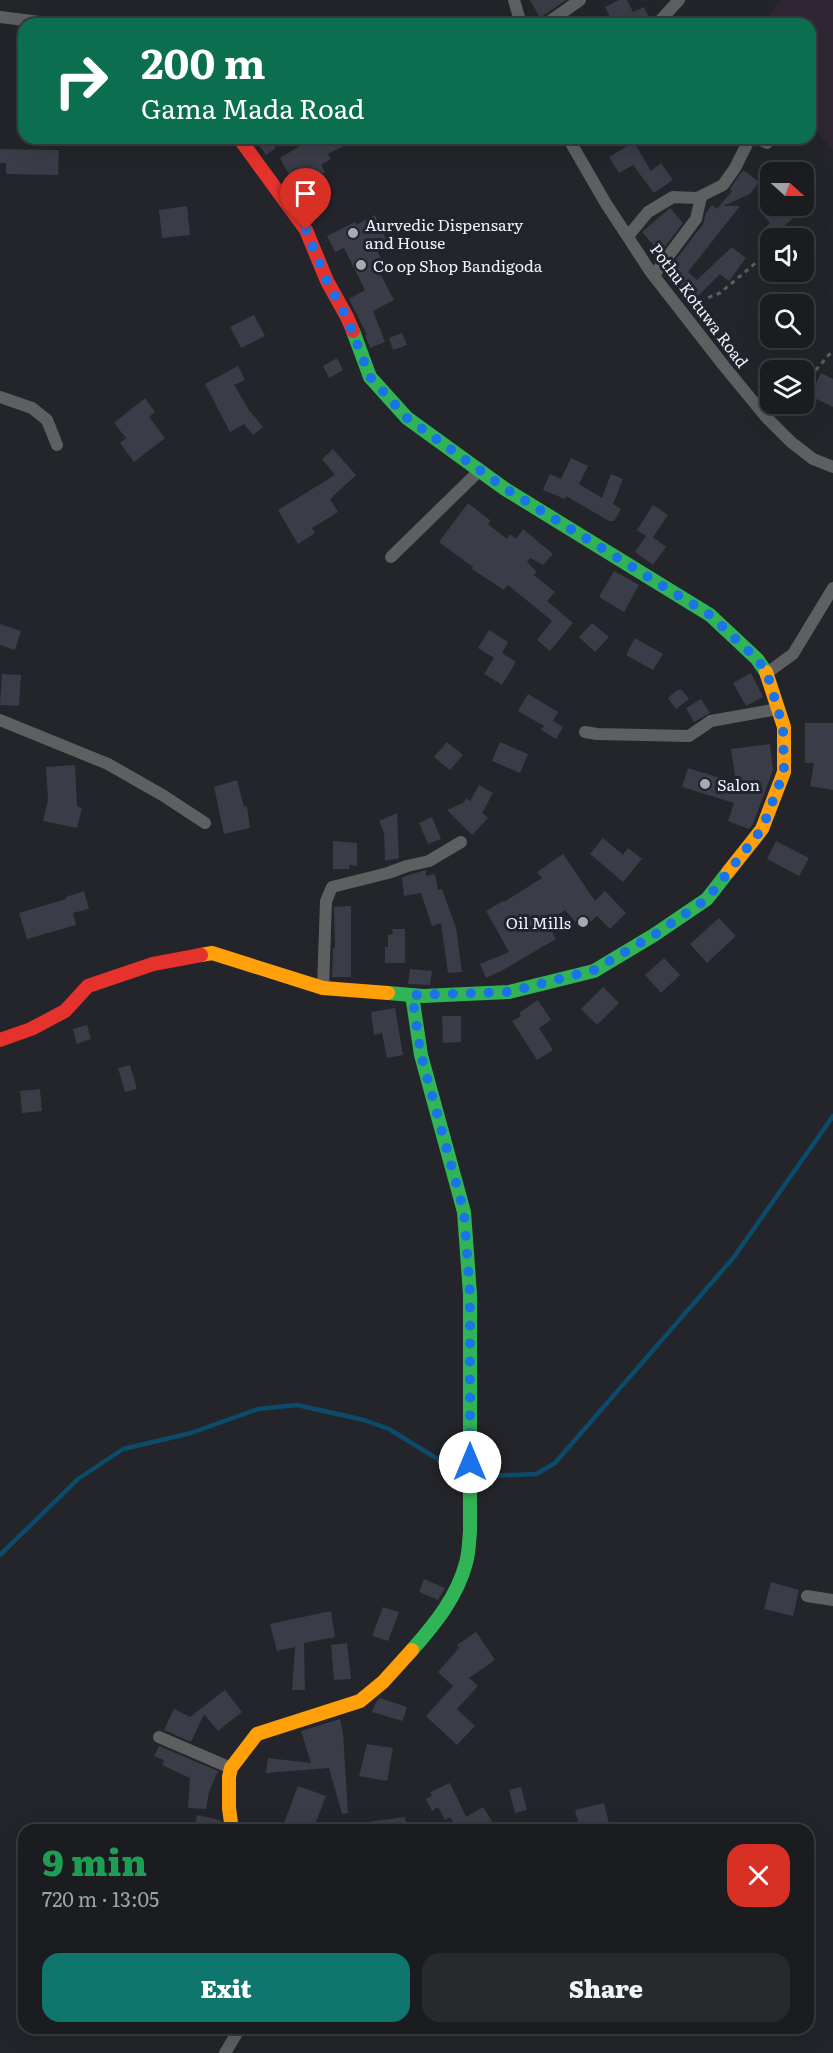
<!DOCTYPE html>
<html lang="en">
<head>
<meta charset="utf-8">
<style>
	:root { --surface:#1a1c20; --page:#27292d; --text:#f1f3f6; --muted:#9fa1a5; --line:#383a3e; --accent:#0f766e }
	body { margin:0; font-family:Literata,serif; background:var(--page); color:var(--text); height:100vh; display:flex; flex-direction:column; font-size:22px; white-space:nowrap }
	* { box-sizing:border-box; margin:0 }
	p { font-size:20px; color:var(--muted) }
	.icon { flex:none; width:33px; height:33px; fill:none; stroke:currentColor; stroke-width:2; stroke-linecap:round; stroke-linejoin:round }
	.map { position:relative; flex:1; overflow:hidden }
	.details { position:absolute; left:18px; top:1824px; width:796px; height:210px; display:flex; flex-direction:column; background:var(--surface); border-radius:18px; box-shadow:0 6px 24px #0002,0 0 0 2px var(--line) }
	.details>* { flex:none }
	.hud { position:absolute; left:18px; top:18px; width:798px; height:126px; border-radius:18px; box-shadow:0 6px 24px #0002,0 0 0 2px var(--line); background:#0b6e4f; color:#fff; overflow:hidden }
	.needle { width:39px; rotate:111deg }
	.buttons { position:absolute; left:760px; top:162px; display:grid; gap:12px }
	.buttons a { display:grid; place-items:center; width:54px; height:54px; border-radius:12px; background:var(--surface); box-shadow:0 6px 24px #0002,0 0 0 2px var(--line); font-size:30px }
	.pin { position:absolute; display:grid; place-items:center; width:51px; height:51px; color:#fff; margin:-62px -26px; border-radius:50% 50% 50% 0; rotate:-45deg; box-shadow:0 0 6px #0007 }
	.pin .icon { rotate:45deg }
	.me { position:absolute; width:66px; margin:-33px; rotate:0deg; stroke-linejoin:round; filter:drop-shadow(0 0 4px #0008) }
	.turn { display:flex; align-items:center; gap:21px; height:126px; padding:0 24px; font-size:27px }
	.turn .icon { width:78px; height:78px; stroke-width:2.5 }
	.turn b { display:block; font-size:42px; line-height:51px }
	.round { display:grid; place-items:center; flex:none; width:63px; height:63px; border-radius:18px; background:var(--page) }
	.head { display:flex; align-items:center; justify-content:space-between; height:102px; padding:0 24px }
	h1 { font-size:36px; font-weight:800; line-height:45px; color:#1e9e55 }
	.cta { display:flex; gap:12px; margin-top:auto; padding:12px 24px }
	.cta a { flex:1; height:69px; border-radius:18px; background:var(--accent); color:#fff; font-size:24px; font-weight:800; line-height:69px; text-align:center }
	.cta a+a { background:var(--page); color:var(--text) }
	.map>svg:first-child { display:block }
</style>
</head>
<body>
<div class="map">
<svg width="833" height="2053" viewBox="0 0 833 2053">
	<rect width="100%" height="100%" fill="#23252a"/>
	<polygon fill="#2f2734" points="781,0 833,0 833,151 810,124 810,24 761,24"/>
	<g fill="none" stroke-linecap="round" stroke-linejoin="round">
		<polyline stroke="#0c4b69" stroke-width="4.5" points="0,1555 78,1479 123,1449 191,1433 258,1409 297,1405 364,1420 389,1429 452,1468 489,1476 536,1474 555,1463 734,1257 833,1116"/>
	</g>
	<g fill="#3a3c47">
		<polygon points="530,0 566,0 540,18"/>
		<polygon points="619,0 627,0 633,12 644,7 650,20 642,24 610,24 613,23 605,7"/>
		<polygon points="254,138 269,138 276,148 266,155"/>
		<polygon points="313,138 359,138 328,154 331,159 321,165 325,172 314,179 312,176 295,186 280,158"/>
		<polygon points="634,142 651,171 661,163 673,180 654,193 633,165 619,173 609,157"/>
		<polygon points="0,149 59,150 58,175 6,174 6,163 0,163"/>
		<polygon points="743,170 759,182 750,194 723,206 740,206 688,272 697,280 732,247 746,258 729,281 720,274 694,300 679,286 681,284 668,270 703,224 706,213 712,205 717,209 732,191 730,189"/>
		<polygon points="187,206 190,235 162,238 159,210"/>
		<polygon points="775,206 807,206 771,238 763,230 770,223 764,216"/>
		<polygon points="670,208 683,223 660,253 642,232"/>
		<polygon points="375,215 387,242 376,249 381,258 374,262 394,300 373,311 385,342 370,348 365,335 367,335 349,299 365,290 344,248 335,252 327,236 355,222 356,225"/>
		<polygon points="254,315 265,336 241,348 230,327"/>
		<polygon points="402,333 407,345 393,350 389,338"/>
		<polygon points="337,358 343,370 329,378 323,366"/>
		<polygon points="238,366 245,380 234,385 249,410 263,427 253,435 244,424 230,432 205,384"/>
		<polygon points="821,373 833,379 833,407 810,396"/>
		<polygon points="145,398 155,412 149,417 165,438 134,462 120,443 126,438 114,423"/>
		<polygon points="333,449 356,475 330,499 338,512 312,528 315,533 298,544 278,510 335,475 322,459"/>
		<polygon points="571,458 588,466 579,484 602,498 611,474 623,479 613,504 621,509 614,521 609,521 566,496 565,499 543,490 550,474 561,479"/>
		<polygon points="468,503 491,521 488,524 507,539 510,534 516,539 523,529 553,554 543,565 530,558 527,562 537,572 534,575 555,592 547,601 573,623 550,651 537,640 552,621 508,585 504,590 472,569 473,567 439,542"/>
		<polygon points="653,505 668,515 653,537 666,547 653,565 635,552 646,536 637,530"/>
		<polygon points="614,571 639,585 624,612 599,597"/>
		<polygon points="592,623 609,637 595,652 579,637"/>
		<polygon points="0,624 21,631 15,650 0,645"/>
		<polygon points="489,630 508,642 502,653 516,662 502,685 484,674 494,658 478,648"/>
		<polygon points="635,638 663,654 653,670 626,655"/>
		<polygon points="751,673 763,697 746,706 733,683"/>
		<polygon points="2,674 21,675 19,706 0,705"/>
		<polygon points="677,690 682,690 689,699 676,709 668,698"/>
		<polygon points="528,694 558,712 553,721 563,727 556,739 541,730 544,726 518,711"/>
		<polygon points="701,699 710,713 694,722 686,708"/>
		<polygon points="805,723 833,723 833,790 810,786 814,763 805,763"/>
		<polygon points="447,742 463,755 450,770 434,757"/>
		<polygon points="500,742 528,754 520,773 492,761"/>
		<polygon points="770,744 773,770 753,824 749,829 728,821 734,803 682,787 688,768 736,783 731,749"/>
		<polygon points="75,765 77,806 82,808 77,828 43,821 48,800 46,767"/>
		<polygon points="237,780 244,807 247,806 250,828 224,834 214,787"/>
		<polygon points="479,785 493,793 482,813 488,818 472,835 447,810 463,803 467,798 470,801"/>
		<polygon points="397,813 399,858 385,861 384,833 379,821"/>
		<polygon points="432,817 441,839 428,844 419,823"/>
		<polygon points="603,838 623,855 628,848 642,859 623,882 590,854"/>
		<polygon points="333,841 357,843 357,866 349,865 349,869 333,869"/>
		<polygon points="776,841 809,858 799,876 767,859"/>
		<polygon points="563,854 595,901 605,891 626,913 610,929 597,916 582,930 565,910 547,922 556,939 503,970 486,978 480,964 509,952 486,911 503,901 504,902 542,878 537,872"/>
		<polygon points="426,870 426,876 435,874 438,890 442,889 456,928 462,972 448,973 441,923 432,926 421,893 404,896 402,877"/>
		<polygon points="84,891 89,909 73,913 76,925 27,939 19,913 66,899 66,897"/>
		<polygon points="351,906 351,977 332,977 333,948 335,948 334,907"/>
		<polygon points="719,918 736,936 707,963 690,944"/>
		<polygon points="392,929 405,929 405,963 385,963 385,947 388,947 388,935 393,934"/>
		<polygon points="664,958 680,975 661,993 645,975"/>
		<polygon points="410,969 432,971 430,985 408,984"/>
		<polygon points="603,987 619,1003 597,1025 581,1009"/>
		<polygon points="538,1000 551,1020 539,1028 553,1050 537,1060 512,1021 521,1016 519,1013"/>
		<polygon points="395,1008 403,1055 387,1058 382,1033 374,1035 371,1012"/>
		<polygon points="442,1016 461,1016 461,1042 443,1043"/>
		<polygon points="87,1025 91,1039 77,1044 73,1029"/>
		<polygon points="130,1065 137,1089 125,1092 118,1068"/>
		<polygon points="40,1089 42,1111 22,1113 20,1091"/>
		<polygon points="424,1579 445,1588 438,1600 419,1592"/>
		<polygon points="771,1582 799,1590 793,1616 764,1609"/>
		<polygon points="383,1607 399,1612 388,1641 372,1636"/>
		<polygon points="331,1611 335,1637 304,1643 305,1690 292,1690 295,1647 277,1651 270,1624"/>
		<polygon points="476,1632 495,1660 469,1678 478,1686 457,1709 475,1726 457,1745 426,1716 453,1686 438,1672 459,1648 457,1645"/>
		<polygon points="347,1643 351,1679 334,1680 331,1645"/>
		<polygon points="225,1690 242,1712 218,1731 204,1714 191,1742 164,1730 174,1709 190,1717"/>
		<polygon points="380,1698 407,1707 403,1721 372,1712 376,1702"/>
		<polygon points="340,1719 343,1733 348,1813 342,1814 329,1768 266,1773 268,1758 311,1763 301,1731"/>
		<polygon points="367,1744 393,1748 387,1781 359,1776"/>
		<polygon points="159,1746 218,1771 209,1792 206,1809 188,1808 190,1778 162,1765 164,1760 154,1756"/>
		<polygon points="450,1783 466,1817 483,1807 492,1821 477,1830 445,1830 454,1824 450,1817 445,1820 438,1807 432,1811 426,1799 432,1796 430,1792"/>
		<polygon points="298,1786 326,1796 316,1822 297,1827 284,1823"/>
		<polygon points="521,1787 527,1810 515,1813 509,1790"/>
		<polygon points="604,1803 609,1824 580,1830 575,1810"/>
		<polygon points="197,1815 220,1820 221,1830 194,1830"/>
		<polygon points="405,1817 407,1830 368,1830 368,1822"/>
	</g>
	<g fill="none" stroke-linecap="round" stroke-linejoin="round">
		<g stroke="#5c5d5f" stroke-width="3" stroke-dasharray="4.5 4.5" stroke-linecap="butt">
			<polyline points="694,308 702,300 720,293 771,250"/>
			<polyline points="804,384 833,350"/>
			<polyline points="780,412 787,404"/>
		</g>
		<g stroke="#5d5f60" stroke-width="12">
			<polyline points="514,0 521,24"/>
			<polyline points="0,17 56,24"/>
			<polyline points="546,24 580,0"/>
			<polyline points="657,24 679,0"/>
			<polyline points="568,138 605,202 650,271 724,366 766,417 791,442 813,459 833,467"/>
			<polyline points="757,138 767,143"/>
			<polyline points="628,236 648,212 673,197 697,198 723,185 735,168 750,138"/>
			<polyline points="654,275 696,219 701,197"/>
			<polyline points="0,397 32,408 47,420 57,445"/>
			<polyline points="391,557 480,470"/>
			<polyline points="767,673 793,654 833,588"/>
			<polyline points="0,720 108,764 164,796 205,823"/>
			<polyline points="585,732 597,734 689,736 711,721 778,709"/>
			<polyline points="323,988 326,901 332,887 388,873 407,866 429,861 461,842"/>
			<polyline points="807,1596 833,1600"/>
			<polyline points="159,1737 231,1768"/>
			<polyline points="225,2053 240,2028"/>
		</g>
		<g stroke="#30b455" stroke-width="14">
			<polyline points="353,331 370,377 407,418 505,489 710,615 757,659 766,672"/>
			<polyline points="388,993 423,996 509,992 594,971 654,935 707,899 728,872"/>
			<path d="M 412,1650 C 435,1624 457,1597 466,1563 C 469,1553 469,1542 470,1531 L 470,1294 L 464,1212 L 421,1055 L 412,995"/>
		</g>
		<g stroke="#ff9f0a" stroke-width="14">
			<polyline points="728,872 762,829 784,772 784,727 766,672"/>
			<polyline points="201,955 212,953 323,988 388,993"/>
			<polyline points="232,1830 229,1808 229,1777 231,1768 257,1734 360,1701 383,1682 412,1650"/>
		</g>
		<g stroke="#e5322d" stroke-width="14">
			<polyline points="239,138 306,230 327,281 347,317 353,331"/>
			<polyline points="0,1040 31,1029 65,1011 88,986 153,964 201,955"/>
		</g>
	</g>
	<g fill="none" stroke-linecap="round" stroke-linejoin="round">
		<polyline stroke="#1a73e8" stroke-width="10" stroke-dasharray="0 18" points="306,230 327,281 347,318 370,377 407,418 506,489 710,615 757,659 767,673 783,727 784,772 762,829 707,899 654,935 594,970 509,992 412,995 421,1055 464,1212 470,1294 470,1462"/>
	</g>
	<g fill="#a7aaaf" stroke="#20242d" stroke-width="2">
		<circle cx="353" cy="233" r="6"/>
		<circle cx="361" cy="265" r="6"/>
		<circle cx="705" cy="784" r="6"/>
		<circle cx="583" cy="922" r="6"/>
	</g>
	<g text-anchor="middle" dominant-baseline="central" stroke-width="6" stroke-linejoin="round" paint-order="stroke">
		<g font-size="16" fill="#eef1f7" stroke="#20242d" text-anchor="start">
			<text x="365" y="224">Aurvedic Dispensary<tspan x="365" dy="18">and House</tspan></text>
			<text x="373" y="265">Co op Shop Bandigoda</text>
			<text x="717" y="784">Salon</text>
			<text x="571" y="922" text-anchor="end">Oil Mills</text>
		</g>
		<g font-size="16" fill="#eef1f7" stroke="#20242d">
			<text transform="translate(700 305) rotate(53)">Pothu Kotuwa Road</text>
		</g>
	</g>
</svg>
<div class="buttons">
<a><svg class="needle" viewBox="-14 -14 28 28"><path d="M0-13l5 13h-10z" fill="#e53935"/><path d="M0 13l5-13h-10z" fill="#9fa1a5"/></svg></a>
<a><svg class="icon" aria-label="sound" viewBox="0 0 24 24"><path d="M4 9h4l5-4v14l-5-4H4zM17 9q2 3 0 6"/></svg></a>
<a><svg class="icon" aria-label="search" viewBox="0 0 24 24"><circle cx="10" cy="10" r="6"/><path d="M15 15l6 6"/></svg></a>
<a><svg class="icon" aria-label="layers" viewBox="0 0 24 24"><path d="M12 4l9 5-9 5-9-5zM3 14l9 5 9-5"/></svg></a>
</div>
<div class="pin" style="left:306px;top:230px;background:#d93025"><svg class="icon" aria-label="arrive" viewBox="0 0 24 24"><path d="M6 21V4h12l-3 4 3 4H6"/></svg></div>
<svg class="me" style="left:470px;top:1462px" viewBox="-20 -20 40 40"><circle r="19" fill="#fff"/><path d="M0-13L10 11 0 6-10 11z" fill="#1a73e8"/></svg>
<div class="hud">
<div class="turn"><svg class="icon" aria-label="right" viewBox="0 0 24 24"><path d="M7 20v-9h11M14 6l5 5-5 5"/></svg><div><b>200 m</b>Gama Mada Road</div></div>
</div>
<section class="details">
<div class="head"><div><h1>9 min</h1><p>720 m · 13:05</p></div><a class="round" style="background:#d93025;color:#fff"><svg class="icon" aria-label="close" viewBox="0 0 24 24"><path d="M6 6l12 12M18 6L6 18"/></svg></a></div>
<div class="cta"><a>Exit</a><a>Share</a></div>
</section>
</div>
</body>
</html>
